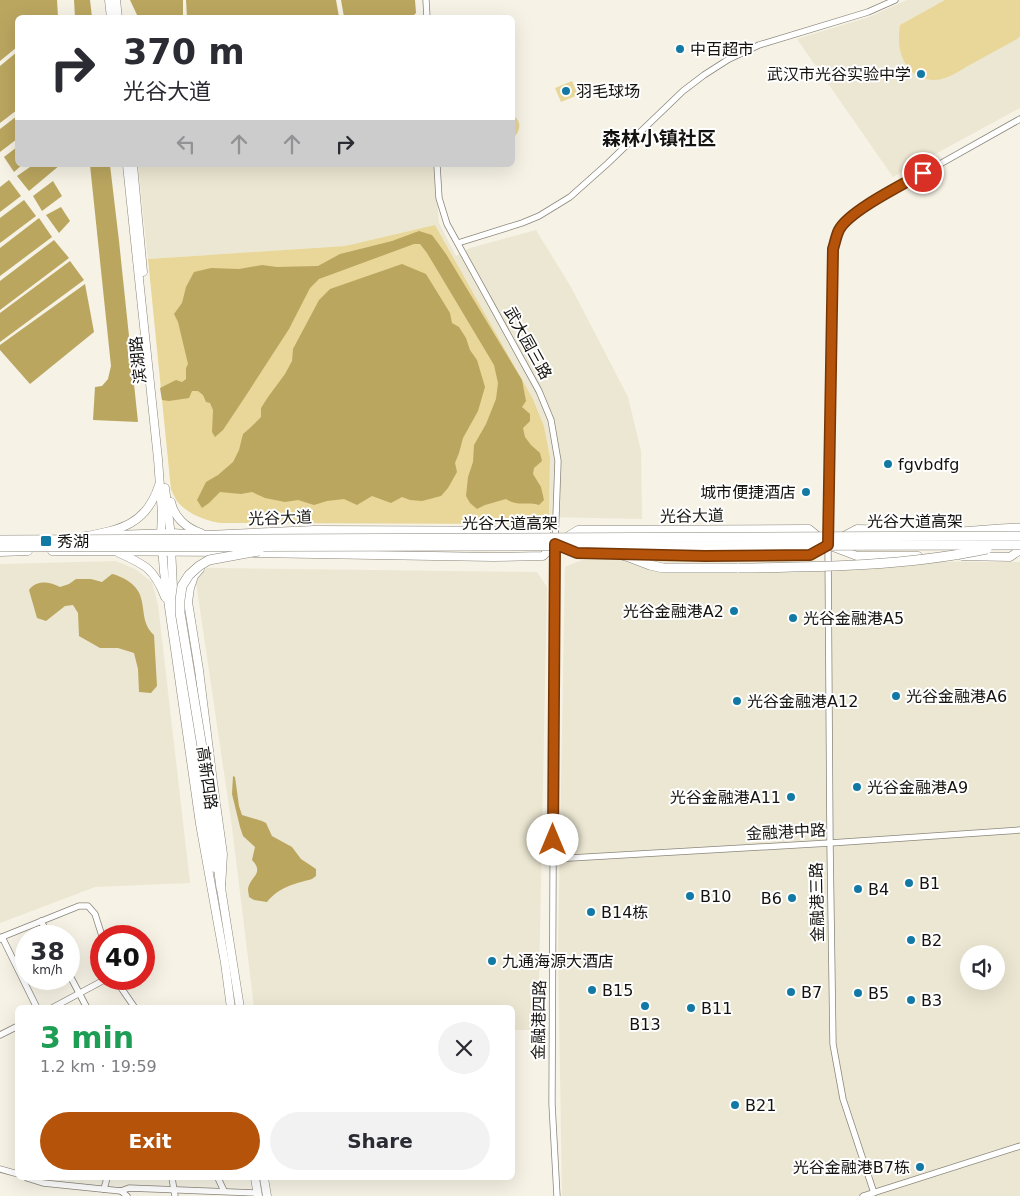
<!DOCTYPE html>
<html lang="en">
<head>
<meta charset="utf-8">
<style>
	:root { --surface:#fff; --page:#f2f2f3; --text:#2b2b33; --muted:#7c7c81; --accent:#b45309 }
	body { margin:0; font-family:"DejaVu Sans","Noto Sans SC",sans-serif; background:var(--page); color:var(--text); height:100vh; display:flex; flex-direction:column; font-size:19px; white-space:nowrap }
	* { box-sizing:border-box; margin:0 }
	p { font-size:16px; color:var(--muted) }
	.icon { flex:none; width:28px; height:28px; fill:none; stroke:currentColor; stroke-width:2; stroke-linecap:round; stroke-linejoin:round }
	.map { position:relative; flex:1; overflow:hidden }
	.details { position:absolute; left:15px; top:1005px; width:500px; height:175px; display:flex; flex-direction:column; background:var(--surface); border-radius:8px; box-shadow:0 5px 20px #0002 }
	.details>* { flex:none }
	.top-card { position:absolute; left:15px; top:15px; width:500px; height:152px; border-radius:8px; box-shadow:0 5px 20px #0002; background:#fff; color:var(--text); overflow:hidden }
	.controls { position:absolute; left:960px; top:945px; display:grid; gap:10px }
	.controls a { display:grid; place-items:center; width:45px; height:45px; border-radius:50%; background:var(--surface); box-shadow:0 5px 20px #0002; font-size:25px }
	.speed { position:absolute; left:15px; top:925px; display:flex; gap:10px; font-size:25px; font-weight:700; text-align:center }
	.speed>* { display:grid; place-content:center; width:65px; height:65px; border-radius:50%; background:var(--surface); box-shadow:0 5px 20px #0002; line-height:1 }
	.speed small { font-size:12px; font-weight:400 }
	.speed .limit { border:8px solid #d22; background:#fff; color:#111 }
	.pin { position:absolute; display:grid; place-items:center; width:42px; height:42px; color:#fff; margin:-21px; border:2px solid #fff; border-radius:50%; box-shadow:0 1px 5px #0007 }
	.me { position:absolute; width:55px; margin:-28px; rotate:0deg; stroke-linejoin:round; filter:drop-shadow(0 0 4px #0008) }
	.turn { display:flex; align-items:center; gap:18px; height:105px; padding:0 25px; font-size:22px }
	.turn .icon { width:65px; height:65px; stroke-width:2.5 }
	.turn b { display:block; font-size:35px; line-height:42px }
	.lanes { display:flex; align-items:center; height:48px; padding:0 25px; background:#0003; justify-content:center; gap:25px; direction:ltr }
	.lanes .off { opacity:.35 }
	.round { display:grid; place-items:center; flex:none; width:52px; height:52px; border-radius:26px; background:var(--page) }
	.head { display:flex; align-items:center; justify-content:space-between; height:85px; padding:0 25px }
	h1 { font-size:30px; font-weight:700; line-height:38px; color:#1e9e55 }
	.button { display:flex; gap:10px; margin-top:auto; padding:10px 25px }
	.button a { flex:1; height:58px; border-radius:30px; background:var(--accent); color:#fff; font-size:20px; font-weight:700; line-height:58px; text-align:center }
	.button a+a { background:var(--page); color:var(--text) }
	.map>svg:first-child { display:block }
</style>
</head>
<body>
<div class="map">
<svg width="1020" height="1196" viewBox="0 0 1020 1196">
	<rect width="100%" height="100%" fill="#f6f2e5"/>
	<g fill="#ece7d2" fill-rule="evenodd">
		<polygon points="907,0 1020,0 1020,108 893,177 797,39 869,17"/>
		<polygon points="138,165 434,165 439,223 456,256 470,248 536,230 571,287 628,397 641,451 642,519 549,517 550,457 544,426 533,399 435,225 345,246 148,259"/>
		<path d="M 582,560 L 1020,562 L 1020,1196 L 875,1196 L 874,1193 L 868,1196 L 562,1196 L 558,948 L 565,567 ZM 969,954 L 996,954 L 996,981 L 969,981 Z"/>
		<polygon points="116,561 135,569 152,582 158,605 190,883 95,887 0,923 0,564"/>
		<polygon points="206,568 537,572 547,587 538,1030 513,1030 512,1008 254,1007 232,827 196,582"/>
	</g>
	<g fill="#e8d799">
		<path d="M 945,0 L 1020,0 L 1020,36 L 1017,39 C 1000,48 983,58 966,67 C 959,71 952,76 945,78 C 931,83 915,78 907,66 C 898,53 898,39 900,25 Z"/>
		<polygon points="572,81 578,95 561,102 555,88"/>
		<path d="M 513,115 C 522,121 521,131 513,138 Z"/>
		<path d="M 435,225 L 533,399 L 544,426 L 550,457 L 549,517 L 545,523 L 531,524 L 221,523 C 206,521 187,514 177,501 C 175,498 173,493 171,490 L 148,259 L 345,246 Z"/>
	</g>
	<g fill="#baa65f">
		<polygon points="0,0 57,0 58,17 18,18 17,47 0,61"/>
		<polygon points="74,0 90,0 92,17 75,17"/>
		<polygon points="130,0 183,0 183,17 138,17"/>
		<polygon points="186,0 336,0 339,17 187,17"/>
		<polygon points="341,0 415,0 416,13 412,17 344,17"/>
		<polygon points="17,52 17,110 0,123 0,66"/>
		<polygon points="17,116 17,139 0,152 0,129"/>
		<polygon points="17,147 18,165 22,165 14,172 4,157"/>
		<polygon points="33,165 60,165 29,191 17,176"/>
		<polygon points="90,165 110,165 119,241 138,422 93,420 95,387 102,386 108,379 111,366"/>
		<polygon points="9,180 21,196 0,212 0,187"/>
		<polygon points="53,181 62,196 42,211 33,196"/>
		<polygon points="24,200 36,216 0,243 0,218"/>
		<polygon points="61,207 70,221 59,233 46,215"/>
		<polygon points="39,218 52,237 0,276 0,248"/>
		<path d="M 419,231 L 432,235 L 446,254 L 522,380 L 526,401 L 522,407 L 530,414 L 530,421 L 523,428 L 525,437 L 531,445 L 540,453 L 542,461 L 534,468 L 533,474 L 541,487 L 544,500 L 539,505 C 527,501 518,507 506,499 L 485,505 L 477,509 L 470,503 L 466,496 L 468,477 L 473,462 L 474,445 L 486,424 L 496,399 L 498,383 L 494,365 L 427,253 L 420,244 L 414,244 L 319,279 L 310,288 L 289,329 L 245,397 L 223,430 L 215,437 L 212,432 L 213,410 L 210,403 L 206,402 L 203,395 L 198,391 L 192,391 L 189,398 L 169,401 L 162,400 L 160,388 L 176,380 L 182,382 L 186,379 L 186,368 L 188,364 L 178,322 L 174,314 L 182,303 L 186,287 L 194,272 L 211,268 L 239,269 L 262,265 L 277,267 L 318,266 L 340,254 L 392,241 Z"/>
		<polygon points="54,240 69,258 0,310 0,281"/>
		<polygon points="70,261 84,280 0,342 0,313"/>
		<polygon points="402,264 426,274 450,313 452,323 459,327 466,338 470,350 477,360 485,387 478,411 463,438 459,453 455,463 457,472 448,488 441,496 422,501 410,500 402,497 391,503 372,496 357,505 344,499 327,501 314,505 298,500 285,502 265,498 252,492 241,494 220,492 209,503 202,508 197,500 206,482 218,475 233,462 239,450 243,434 250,428 261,417 261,408 268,397 285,374 292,361 293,349 319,300 330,289"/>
		<polygon points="85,284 94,332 30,384 0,350 0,345"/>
		<path d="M 112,574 C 124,577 138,585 141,598 C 145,612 142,624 154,635 L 157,686 L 151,693 L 139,692 L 138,669 L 134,653 L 118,648 L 100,648 L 79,636 L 78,613 L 73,605 L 65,606 L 46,621 L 37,618 L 29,590 C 37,579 50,582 60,587 L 69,584 L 76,579 L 91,579 L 102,582 Z"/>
		<path d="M 233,776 L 235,777 L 239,806 L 242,815 L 262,821 L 266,823 L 272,836 L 292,847 L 301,859 L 316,869 L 316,876 L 312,879 C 294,884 279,887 267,902 L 254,900 L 249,897 C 249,895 248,892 248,889 C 250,876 265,874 252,860 L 255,847 L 243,836 L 240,827 L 232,794 Z"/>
	</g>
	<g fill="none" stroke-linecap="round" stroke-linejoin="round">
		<g stroke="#8a867b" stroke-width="7">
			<g id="minor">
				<polyline points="426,0 427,18"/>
				<polyline points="437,165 439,198 447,224 539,391 551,420 558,461 555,544 554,659 552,1104 557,1196"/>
				<polyline points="458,243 522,223 539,216 570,197 607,164 683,91 704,75 729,59 759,45 868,12 895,0"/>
				<polyline points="553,859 830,843 1020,830"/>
				<polyline points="41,921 49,936"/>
				<polyline points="2,937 37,1008"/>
				<polyline points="0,939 2,937 79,906 88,906 95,914 102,936"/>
				<polyline points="69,974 87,1008"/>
				<polyline points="115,979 135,1008"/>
				<polyline points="52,1008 106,979"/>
				<polyline points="0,1035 18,1026"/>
				<polyline points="0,1169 18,1174"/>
				<polyline points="27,1178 43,1183 121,1191 129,1188 257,1193"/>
				<polyline points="172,1178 175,1196"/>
				<polyline points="218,1178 224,1191"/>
				<polyline points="104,1189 107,1178"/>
				<polyline points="121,1191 127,1196"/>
				<polyline points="874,1193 843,1099 833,1044 830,843 828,545 833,249 839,230 848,218 876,200 1020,119"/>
				<polyline points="863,1196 1020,1146"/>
			</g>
		</g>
		<g stroke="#8a867b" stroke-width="9">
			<g id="major">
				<polyline points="109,0 111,18"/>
				<polyline points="116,0 118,18"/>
				<polyline points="127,165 158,459 162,514 161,534 164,572 200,824 225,963 231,1008"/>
				<polyline points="133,165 143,272"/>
				<polyline points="165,488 171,536"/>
				<path d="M 171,502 C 174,517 186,528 201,533"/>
				<polyline points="114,535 171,533 208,535 314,530 544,531 551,540"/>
				<polyline points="844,536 857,529 966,532"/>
				<path d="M 81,537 C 119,530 146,526 159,485"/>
				<polyline points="565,538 578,530 809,529 820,538"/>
				<polyline points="560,546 577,553 705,556 810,555 828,545 857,556 918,556"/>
				<polyline points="171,547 173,588 180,645 210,843 215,868"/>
				<polyline points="52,551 235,552"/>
				<polyline points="0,552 28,551"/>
				<path d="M 119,553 C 146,565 154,569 165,597"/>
				<polyline points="254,553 493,557 543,556 555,544"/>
				<polyline points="962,556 1010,557 1020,550"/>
				<polyline points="200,569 194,576 190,588 188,602 199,670 213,782 223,854 221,888 240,1008"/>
				<polyline points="255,1178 258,1196"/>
				<polyline points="264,1178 267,1196"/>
			</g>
		</g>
		<g stroke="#8a867b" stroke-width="10">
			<g id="highway">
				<polyline points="961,532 1000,529 1020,528"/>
				<polyline points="618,554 629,557 650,565 663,568 739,568"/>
				<polyline points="206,772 221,888"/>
			</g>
		</g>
		<use href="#minor" stroke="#fff" stroke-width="5.5"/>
		<use href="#major" stroke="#fff" stroke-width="8"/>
		<use href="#highway" stroke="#fff" stroke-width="9"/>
		<g stroke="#8a867b" stroke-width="10" stroke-linecap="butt">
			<g id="highway-bridge">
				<polyline points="0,540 1020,536"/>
				<polyline points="0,547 1020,545"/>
				<path d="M 739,568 C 822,567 906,566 987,549"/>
				<polyline points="206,772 183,631 180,613 180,600 182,586 189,575 199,566 209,560 259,551"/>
			</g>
		</g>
		<use href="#highway-bridge" stroke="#fff" stroke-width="9"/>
	</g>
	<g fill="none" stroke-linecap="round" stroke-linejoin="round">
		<g stroke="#753606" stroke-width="12">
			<path id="route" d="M 553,840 L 555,544 L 577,553 L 705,556 L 810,555 L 828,545 L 833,249 C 835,243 836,236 839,230 C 849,211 902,185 923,173"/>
		</g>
		<use href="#route" stroke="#b45309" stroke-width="9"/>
	</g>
	<g fill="#1179a4" stroke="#fff" stroke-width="2">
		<circle cx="680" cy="49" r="5"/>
		<circle cx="921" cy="74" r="5"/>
		<circle cx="566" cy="91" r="5"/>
		<circle cx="888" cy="464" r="5"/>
		<circle cx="806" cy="492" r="5"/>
		<rect x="40" y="535" width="12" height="12" rx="2.5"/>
		<circle cx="734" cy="611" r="5"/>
		<circle cx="793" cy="618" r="5"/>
		<circle cx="896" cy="696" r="5"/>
		<circle cx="737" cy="701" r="5"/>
		<circle cx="857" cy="787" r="5"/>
		<circle cx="791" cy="797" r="5"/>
		<circle cx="909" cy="883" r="5"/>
		<circle cx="858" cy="889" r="5"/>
		<circle cx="690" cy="896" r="5"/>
		<circle cx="792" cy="898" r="5"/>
		<circle cx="591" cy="912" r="5"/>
		<circle cx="911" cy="940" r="5"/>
		<circle cx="492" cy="961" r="5"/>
		<circle cx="592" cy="990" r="5"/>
		<circle cx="791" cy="992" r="5"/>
		<circle cx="858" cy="993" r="5"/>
		<circle cx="911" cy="1000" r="5"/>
		<circle cx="645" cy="1006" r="5"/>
		<circle cx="691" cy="1008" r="5"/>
		<circle cx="735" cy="1105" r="5"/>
		<circle cx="920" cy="1167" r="5"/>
	</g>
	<g text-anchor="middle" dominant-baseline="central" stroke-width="4" stroke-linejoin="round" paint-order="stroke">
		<g font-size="16" fill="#14130f" stroke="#fff" text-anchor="start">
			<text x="690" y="49">中百超市</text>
			<text x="911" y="74" text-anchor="end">武汉市光谷实验中学</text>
			<text x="576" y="91">羽毛球场</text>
			<text x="898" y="464">fgvbdfg</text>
			<text x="796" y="492" text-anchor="end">城市便捷酒店</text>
			<text x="57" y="541">秀湖</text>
			<text x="724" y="611" text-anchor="end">光谷金融港A2</text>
			<text x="803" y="618">光谷金融港A5</text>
			<text x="906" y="696">光谷金融港A6</text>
			<text x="747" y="701">光谷金融港A12</text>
			<text x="867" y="787">光谷金融港A9</text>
			<text x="781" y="797" text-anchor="end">光谷金融港A11</text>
			<text x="919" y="883">B1</text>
			<text x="868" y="889">B4</text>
			<text x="700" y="896">B10</text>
			<text x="782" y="898" text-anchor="end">B6</text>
			<text x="601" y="912">B14栋</text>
			<text x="921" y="940">B2</text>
			<text x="502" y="961">九通海源大酒店</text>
			<text x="602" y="990">B15</text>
			<text x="801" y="992">B7</text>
			<text x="868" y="993">B5</text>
			<text x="921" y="1000">B3</text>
			<text x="701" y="1008">B11</text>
			<text x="645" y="1024" text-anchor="middle">B13</text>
			<text x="745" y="1105">B21</text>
			<text x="910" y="1167" text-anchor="end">光谷金融港B7栋</text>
		</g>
		<g font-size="16" fill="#14130f" stroke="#fff">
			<text transform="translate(528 343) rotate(61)">武大园三路</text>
			<text transform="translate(138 360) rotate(-96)">滨湖路</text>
			<text transform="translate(692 516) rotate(-1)">光谷大道</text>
			<text transform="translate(280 518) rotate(-2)">光谷大道</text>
			<text x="915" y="521">光谷大道高架</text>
			<text x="510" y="523">光谷大道高架</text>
			<text transform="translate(207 778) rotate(82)">高新四路</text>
			<text transform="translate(786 832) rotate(-3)">金融港中路</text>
			<text transform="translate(817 902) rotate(-91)">金融港三路</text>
			<text transform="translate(539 1020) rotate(-89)">金融港四路</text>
		</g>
		<g font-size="19" font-weight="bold" fill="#14130f" stroke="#fff">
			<text x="659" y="138">森林小镇社区</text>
		</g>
	</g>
</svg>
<div class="controls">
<a><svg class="icon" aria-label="sound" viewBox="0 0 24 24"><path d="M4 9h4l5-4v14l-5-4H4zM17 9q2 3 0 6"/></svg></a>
</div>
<div class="speed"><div>38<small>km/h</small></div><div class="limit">40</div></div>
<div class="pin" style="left:923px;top:173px;background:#d93025"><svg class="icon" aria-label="arrive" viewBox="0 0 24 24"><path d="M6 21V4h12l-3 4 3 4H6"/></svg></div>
<svg class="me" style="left:553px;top:840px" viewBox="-20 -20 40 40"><circle r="19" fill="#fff"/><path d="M0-13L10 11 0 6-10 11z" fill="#b45309"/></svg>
<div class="top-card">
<div class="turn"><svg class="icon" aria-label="right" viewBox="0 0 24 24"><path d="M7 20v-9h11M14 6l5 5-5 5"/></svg><div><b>370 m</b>光谷大道</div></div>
<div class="lanes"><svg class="icon off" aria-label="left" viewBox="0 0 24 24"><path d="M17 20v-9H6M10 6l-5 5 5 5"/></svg><svg class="icon off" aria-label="ahead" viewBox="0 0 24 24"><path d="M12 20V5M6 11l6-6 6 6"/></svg><svg class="icon off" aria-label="ahead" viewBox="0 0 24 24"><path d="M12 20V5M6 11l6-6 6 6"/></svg><svg class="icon" aria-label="right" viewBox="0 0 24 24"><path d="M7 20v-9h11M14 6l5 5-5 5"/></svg></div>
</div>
<section class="details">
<div class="head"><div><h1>3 min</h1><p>1.2 km · 19:59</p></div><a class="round"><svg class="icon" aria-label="close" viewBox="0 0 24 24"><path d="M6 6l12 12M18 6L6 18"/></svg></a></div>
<div class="button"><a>Exit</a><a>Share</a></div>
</section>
</div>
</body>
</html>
